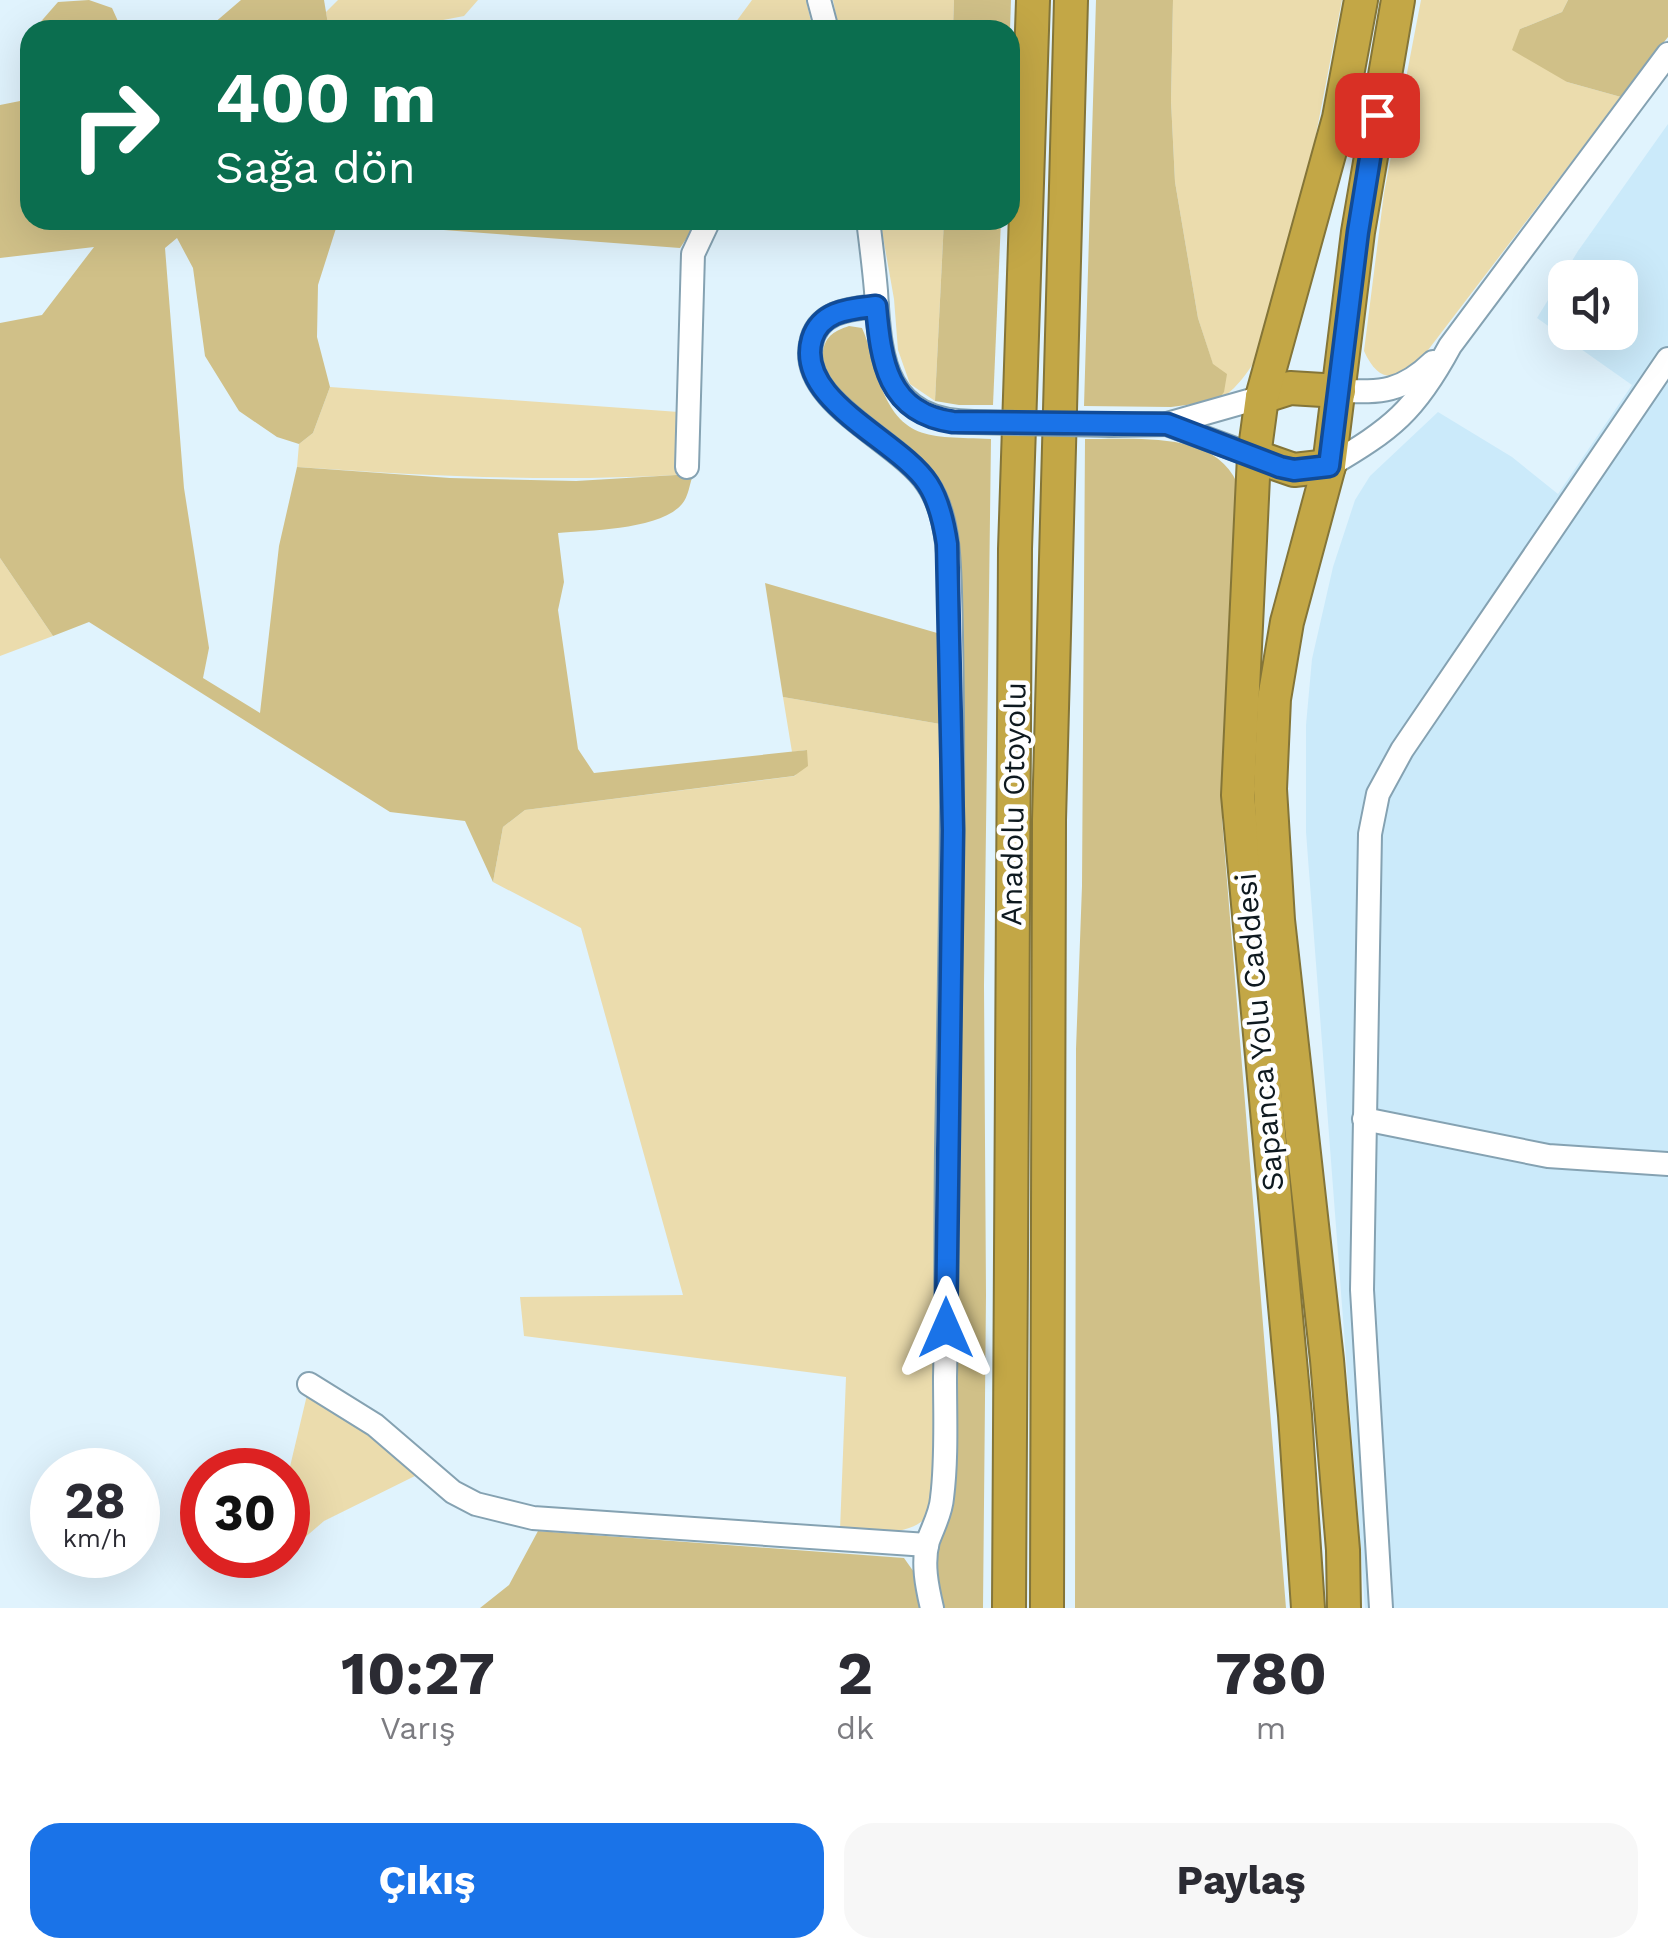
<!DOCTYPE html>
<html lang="tr">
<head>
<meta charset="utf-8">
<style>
	:root { --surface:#fff; --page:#f7f7f7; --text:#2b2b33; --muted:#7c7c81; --accent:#1a73e8 }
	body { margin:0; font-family:"Work Sans",sans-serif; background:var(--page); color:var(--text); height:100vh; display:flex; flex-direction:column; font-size:38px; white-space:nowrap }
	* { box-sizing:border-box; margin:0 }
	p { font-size:32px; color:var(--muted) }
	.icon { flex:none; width:55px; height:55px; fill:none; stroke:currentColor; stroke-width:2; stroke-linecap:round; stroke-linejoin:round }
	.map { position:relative; height:1608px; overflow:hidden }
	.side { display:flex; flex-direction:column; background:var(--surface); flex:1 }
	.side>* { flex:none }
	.guide { position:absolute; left:20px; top:20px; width:1000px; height:210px; border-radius:30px; box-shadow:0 10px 40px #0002; background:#0b6e4f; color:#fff; overflow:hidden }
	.tools { position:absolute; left:1548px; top:260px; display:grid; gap:20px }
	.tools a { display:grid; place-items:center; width:90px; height:90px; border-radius:20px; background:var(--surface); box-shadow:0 10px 40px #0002; font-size:50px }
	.speed { position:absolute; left:30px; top:1448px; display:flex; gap:20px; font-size:50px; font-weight:700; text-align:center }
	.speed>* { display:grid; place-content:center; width:130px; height:130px; border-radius:50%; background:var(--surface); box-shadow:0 10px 40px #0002; line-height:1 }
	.speed small { font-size:25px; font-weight:400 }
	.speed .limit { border:15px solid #d22; background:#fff; color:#111 }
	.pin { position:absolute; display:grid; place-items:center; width:85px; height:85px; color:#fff; margin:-42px; border-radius:20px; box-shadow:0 5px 15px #0006 }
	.me { position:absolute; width:110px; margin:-55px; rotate:0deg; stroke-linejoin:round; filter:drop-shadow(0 0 8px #0008) }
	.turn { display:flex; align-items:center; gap:35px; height:210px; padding:0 30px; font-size:45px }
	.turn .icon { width:130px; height:130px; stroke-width:2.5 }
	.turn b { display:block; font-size:70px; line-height:85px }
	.eta { display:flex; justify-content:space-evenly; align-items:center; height:170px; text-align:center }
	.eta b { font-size:60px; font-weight:700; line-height:70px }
	.button { display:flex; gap:20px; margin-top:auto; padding:20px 30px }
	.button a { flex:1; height:115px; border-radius:30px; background:var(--accent); color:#fff; font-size:40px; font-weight:700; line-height:115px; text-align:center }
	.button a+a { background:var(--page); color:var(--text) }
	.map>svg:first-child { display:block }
</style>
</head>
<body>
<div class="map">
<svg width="1668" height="1608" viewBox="0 0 1668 1608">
	<rect width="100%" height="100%" fill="#e0f3fd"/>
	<path fill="#cbeafa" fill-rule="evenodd" d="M 1668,124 L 1668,1608 L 1365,1608 L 1306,832 L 1306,725 L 1312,659 L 1333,567 L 1355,500 L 1370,476 L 1438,412 L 1512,457 L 1558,494 L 1632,385 L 1537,318 L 1578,251 ZM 1565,278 L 1620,278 L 1620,332 L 1565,332 Z"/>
	<g fill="#ebdcad">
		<polygon points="338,0 478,0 464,16 391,30 329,30 326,12"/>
		<polygon points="752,0 806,0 813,30 730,30"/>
		<polygon points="833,0 954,0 953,30 839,30"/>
		<path d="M 1173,0 L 1342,0 L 1313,150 L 1262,350 C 1249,370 1238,389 1217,401 L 1213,365 L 1198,318 L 1175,182 L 1171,101 Z"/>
		<path d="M 1421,0 L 1568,0 L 1562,12 L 1520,29 L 1567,82 L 1621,97 L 1422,358 C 1398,380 1380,386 1364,351 L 1384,193 Z"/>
		<polygon points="880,220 944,220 935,401 910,384 898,350 894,299"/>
		<path d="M 330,387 L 679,412 L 676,475 C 548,482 425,476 297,467 L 299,444 L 313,433 Z"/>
		<polygon points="0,558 53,636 0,656"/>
		<path d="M 783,697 L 946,725 L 936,1475 C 935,1485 935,1499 932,1508 C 919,1540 866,1532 840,1530 L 846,1377 L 524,1336 L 520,1297 L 683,1295 L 581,928 L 493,882 L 503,827 L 525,810 L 795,776 L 806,750 L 792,752 Z"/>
		<polygon points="307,1395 370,1434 421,1473 324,1521 288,1552 288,1475"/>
	</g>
	<g fill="#d0c088">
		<polygon points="89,0 112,8 122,30 39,30 37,26 58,2"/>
		<polygon points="241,0 324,0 329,30 206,30"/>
		<polygon points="954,0 1011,0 1010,30 953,30"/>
		<polygon points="1096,0 1173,0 1171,101 1175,182 1198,318 1213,364 1227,374 1224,392 1217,401 1171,407 1084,406"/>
		<polygon points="1568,0 1668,0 1668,37 1621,97 1567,82 1512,50 1520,29 1562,12"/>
		<path d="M 30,99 L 30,220 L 699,220 L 680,248 L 338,222 L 318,285 L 317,337 L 330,387 L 313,433 L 299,444 L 277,437 L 239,411 L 205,356 L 193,268 L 177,238 L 165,248 L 184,488 L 209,648 L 203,678 L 260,713 L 279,546 L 297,467 L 450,478 L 576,481 L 693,474 C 690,483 688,498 682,504 C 660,530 590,530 558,533 L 564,582 L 558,610 L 578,749 L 594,773 L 807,750 L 808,766 L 794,776 L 525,810 L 503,827 L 493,882 L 465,821 L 390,812 L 89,622 L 53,636 L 0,558 L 0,323 L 42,315 L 94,247 L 0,258 L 0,105 Z"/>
		<polygon points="944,220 1001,220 993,405 959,405 935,401"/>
		<path d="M 849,326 L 862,328 C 869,343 871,358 876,373 C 899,443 927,436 991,439 L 984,986 L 986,1295 L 983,1608 L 942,1608 C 929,1555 942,1545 954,1495 L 962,967 L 960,547 C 953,521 947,488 929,468 C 901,438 814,397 823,351 C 826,335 835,331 849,326 Z"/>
		<path d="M 1085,439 C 1134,440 1214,430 1237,483 L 1222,819 L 1286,1608 L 1075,1608 L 1076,1049 L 1082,886 Z"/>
		<polygon points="765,583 944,635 946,725 783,697"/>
		<polygon points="538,1531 904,1558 916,1575 923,1608 480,1608 509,1585"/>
	</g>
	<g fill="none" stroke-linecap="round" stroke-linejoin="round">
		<g stroke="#85a2b2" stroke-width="26">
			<g id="minor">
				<polyline points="819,0 827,30"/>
				<path d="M 868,220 C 871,244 874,267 876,291 C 880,363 886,421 974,422"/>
				<path d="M 877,306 C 850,309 817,311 811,344 C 799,402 899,441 927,483 C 948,513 949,557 950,592 C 955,778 950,965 947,1151 C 946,1226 947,1302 945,1377 C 945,1417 947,1459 942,1498 C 941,1513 933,1527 928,1541 C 922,1563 927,1587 932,1608"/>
				<path d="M 1339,391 C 1381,392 1401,393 1433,362"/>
				<polyline points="1167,424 1254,456"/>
				<polyline points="1111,425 1167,424 1262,397"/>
				<path d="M 1329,466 C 1392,429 1415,411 1450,346 L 1668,54"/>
				<polyline points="687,467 693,254 709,220"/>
				<polyline points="1364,1119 1548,1156 1668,1164"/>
				<polyline points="309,1384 375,1425 453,1492 476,1504 533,1518 927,1545"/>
				<polyline points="1381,1608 1362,1290 1370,834 1378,794 1402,750 1668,359"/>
			</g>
		</g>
		<g stroke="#847538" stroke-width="36">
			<g id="highway">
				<polyline points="1262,397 1290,388 1339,391"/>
				<polyline points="1254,456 1294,470 1329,466"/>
				<polyline points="1009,1608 1015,549 1033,0"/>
				<polyline points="1047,1608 1049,820 1071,0"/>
				<polyline points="1308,1608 1295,1415 1238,795 1254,456 1262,397 1339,118 1361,0"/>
				<polyline points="1344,1608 1343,1550 1327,1360 1278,920 1270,789 1274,699 1287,622 1329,466 1358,232 1398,0"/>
			</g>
		</g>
		<use href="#minor" stroke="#fff" stroke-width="22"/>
		<use href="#highway" stroke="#c3a746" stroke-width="32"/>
		<g stroke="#85a2b2" stroke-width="26" stroke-linecap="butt">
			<polyline id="minor-bridge" points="974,422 1111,425"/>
		</g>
		<use href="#minor-bridge" stroke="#fff" stroke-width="22"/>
	</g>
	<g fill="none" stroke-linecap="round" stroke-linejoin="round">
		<g stroke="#114b97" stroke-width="25">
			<path id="route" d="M 946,1328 L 953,830 L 947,544 C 944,524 939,501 928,484 C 900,440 794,401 812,339 C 821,310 851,309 876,306 C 881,361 887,413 953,422 L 1167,424 L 1280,467 L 1294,470 L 1329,466 L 1358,232 L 1377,115"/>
		</g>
		<use href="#route" stroke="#1a73e8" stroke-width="18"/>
	</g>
	<g text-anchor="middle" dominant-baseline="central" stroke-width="9" stroke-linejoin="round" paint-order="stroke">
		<g font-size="30" fill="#0e191f" stroke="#fff">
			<text transform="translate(1013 804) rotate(-89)">Anadolu Otoyolu</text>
			<text transform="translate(1259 1032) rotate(-95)">Sapanca Yolu Caddesi</text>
		</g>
	</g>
</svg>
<div class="tools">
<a><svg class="icon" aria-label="sound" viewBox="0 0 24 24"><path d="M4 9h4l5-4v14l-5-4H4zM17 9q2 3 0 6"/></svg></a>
</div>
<div class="speed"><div>28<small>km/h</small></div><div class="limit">30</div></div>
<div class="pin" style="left:1377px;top:115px;background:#d93025"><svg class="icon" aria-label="arrive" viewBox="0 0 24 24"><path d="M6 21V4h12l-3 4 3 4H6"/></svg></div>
<svg class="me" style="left:946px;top:1328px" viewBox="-20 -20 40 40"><path d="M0-17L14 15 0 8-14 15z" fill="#1a73e8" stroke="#fff" stroke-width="4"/></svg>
<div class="guide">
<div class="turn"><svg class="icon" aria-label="right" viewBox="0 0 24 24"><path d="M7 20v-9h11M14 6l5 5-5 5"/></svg><div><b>400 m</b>Sağa dön</div></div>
</div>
</div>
<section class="side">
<div class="eta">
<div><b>10:27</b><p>Varış</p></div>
<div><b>2</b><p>dk</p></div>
<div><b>780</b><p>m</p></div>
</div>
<div class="button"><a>Çıkış</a><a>Paylaş</a></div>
</section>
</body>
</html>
